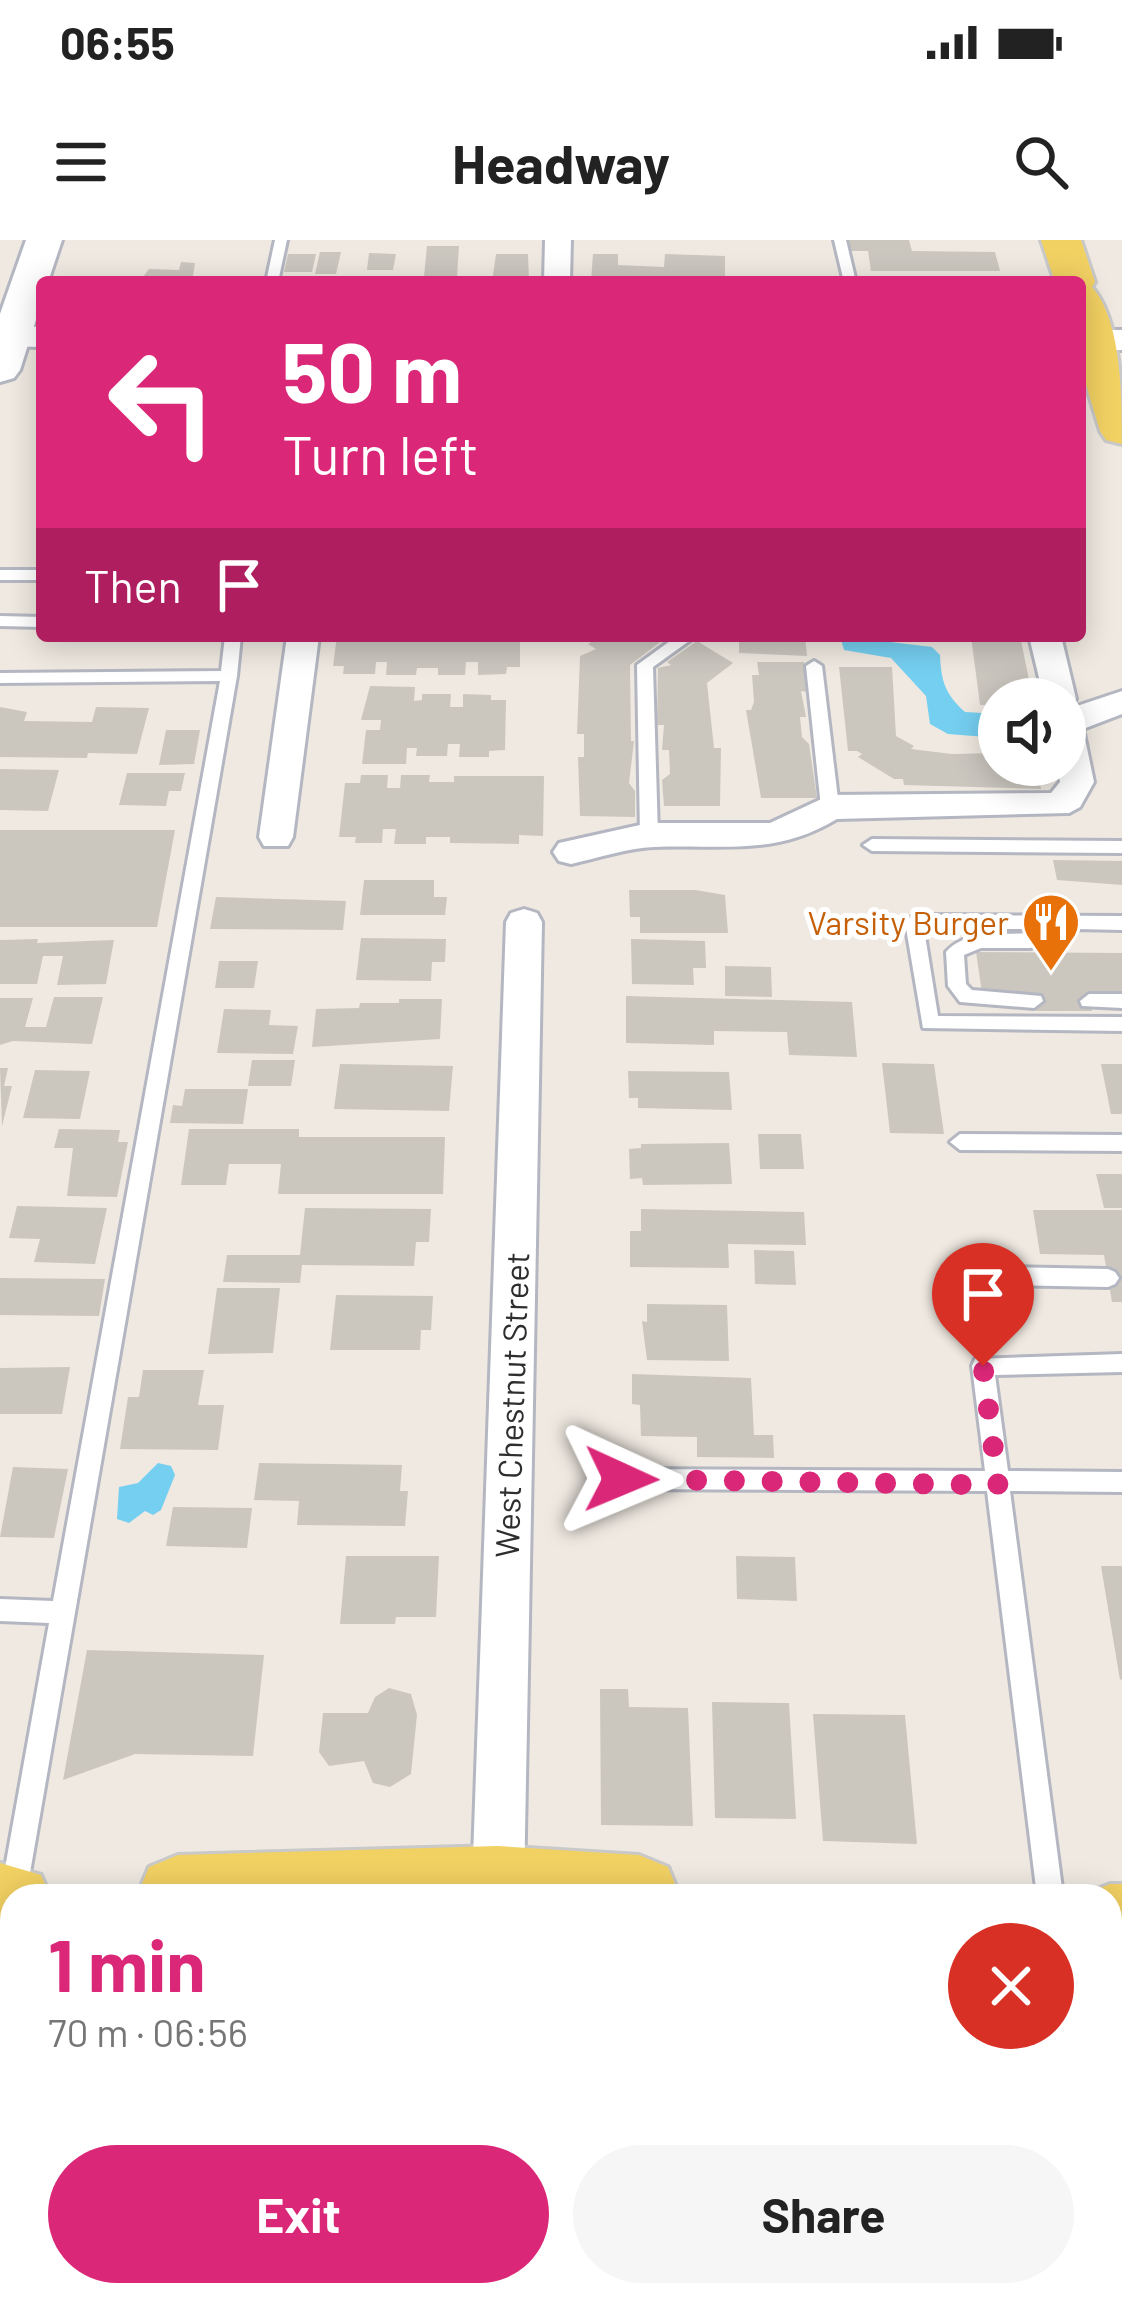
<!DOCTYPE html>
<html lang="en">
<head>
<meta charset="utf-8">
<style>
	:root { --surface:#fff; --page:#f6f6f6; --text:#222; --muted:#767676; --accent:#db2777 }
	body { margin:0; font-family:Barlow,sans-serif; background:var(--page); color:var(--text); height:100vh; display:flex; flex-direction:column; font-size:45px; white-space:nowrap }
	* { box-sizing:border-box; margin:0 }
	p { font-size:39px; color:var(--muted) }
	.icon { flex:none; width:66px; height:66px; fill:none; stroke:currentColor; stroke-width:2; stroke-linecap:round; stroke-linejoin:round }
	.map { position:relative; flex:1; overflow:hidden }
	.drawer { position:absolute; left:0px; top:1644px; width:1122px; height:423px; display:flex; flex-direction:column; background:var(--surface); border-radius:36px 36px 0 0; box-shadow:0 6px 30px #0003 }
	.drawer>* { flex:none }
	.top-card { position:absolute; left:36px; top:36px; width:1050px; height:366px; border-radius:12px; box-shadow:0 6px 30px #0003; background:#db2777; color:#fff; overflow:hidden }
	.buttons { position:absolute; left:978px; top:438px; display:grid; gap:24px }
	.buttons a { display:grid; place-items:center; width:108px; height:108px; border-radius:50%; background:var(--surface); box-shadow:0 6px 30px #0003; font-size:60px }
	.pin { position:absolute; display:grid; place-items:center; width:102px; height:102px; color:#fff; margin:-123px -51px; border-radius:50% 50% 50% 0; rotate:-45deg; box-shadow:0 0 12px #0007 }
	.pin .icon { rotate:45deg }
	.me { position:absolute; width:132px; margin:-66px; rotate:91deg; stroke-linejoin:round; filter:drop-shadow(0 0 9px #0008) }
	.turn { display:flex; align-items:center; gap:42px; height:252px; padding:0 48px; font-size:54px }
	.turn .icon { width:156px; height:156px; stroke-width:2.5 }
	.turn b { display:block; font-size:84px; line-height:102px }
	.then { display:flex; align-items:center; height:114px; padding:0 48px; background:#0003; gap:24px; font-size:45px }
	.round { display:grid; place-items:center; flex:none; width:126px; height:126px; border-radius:63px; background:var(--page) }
	.overview { display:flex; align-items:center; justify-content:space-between; height:204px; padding:0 48px }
	h1 { font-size:72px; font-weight:700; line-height:90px; color:var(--accent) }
	.action { display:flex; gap:24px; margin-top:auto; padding:24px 48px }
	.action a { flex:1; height:138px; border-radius:72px; background:var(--accent); color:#fff; font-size:48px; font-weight:700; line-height:138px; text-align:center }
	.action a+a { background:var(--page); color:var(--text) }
	.status { display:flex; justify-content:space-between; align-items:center; height:84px; padding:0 60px; background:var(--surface); direction:ltr }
	.status svg { height:33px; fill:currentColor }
	header { display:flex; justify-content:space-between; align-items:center; height:156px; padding:0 48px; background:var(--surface); font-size:54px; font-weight:700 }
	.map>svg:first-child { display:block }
</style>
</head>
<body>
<div class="status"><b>06:55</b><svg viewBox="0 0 49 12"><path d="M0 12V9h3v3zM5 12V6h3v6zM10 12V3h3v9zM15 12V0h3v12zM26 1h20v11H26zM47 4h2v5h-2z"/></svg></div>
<header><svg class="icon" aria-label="menu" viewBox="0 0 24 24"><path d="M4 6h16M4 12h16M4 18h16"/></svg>Headway<svg class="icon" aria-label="search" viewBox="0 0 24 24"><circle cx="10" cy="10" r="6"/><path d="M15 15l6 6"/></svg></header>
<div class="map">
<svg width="1122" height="2065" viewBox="0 0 1122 2065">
	<rect width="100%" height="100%" fill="#efe9e1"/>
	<g fill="#75cff0">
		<path d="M 840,396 L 932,407 L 940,415 C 941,441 945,454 965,472 L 999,474 L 999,498 L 948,494 L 930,484 L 926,456 L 891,418 L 844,410 Z"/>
		<polygon points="158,1223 171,1226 175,1235 161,1270 153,1275 145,1271 129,1283 117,1279 119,1247 138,1243"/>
	</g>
	<g fill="#cbc7bf">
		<polygon points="846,0 909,0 912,11 995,12 1000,31 871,31 868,11 848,11"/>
		<polygon points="427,6 459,6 457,37 424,37"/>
		<polygon points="320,12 341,12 336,34 315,34"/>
		<polygon points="369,13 396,14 393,30 367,30"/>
		<polygon points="288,14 316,14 312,32 284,32"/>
		<polygon points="496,14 528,14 529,42 492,42"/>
		<polygon points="593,14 618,14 618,25 664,27 665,14 725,16 725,36 757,37 757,42 591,42"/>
		<polygon points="181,22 195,23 192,42 139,42 149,29 179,30"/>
		<polygon points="337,396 520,396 520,427 507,427 506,434 478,435 478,422 466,422 465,435 438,435 438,428 417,428 416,435 386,435 387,422 376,422 375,434 343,434 344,426 333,426"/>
		<polygon points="601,396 668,396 630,425 631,501 634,501 629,543 635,551 635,577 580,576 578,517 584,517 584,494 577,494 580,416 596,409 588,404"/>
		<polygon points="739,396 805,396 807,416 739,413"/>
		<polygon points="971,396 1020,396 1033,459 999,459 999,465 980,465"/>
		<polygon points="697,401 733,423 707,443 714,508 721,508 720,566 664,566 662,540 670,534 669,510 662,510 664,485 657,485 658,428 671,425 667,422"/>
		<polygon points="757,422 804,422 807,452 801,451 806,477 800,477 802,497 809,504 817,558 761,558 746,470 751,470 754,462 752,435 759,435"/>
		<polygon points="839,427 892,427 896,496 914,506 911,509 952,514 999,513 999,525 1037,527 1041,549 904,545 903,539 894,539 858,517 862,514 857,511 848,511"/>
		<polygon points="370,446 415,447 414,461 422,460 422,454 451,454 450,467 463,467 463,454 491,455 491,460 506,460 505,510 489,511 489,517 459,517 460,504 448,504 447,516 416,516 417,508 407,508 406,524 362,524 366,490 380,490 381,480 361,480"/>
		<polygon points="0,467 27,472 24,481 92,482 96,467 149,468 137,514 88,513 87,518 0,517"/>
		<polygon points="166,490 200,490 194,524 159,525"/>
		<polygon points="0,529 59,530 48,571 0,570"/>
		<polygon points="127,533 185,533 181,551 169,551 166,566 119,565"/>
		<polygon points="361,535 388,535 387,548 400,548 401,535 430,535 429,542 454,542 454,536 544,536 543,596 519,595 519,604 450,603 450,597 426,597 426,604 394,604 396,589 383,589 382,603 355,603 356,597 339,597 345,543 360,543"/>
		<polygon points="0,590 175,590 157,687 0,687"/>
		<polygon points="1053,620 1122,621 1122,645 1057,640"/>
		<polygon points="364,640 434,640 434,657 447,657 445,675 360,675"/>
		<polygon points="629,650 695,650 725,655 728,693 640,693 640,677 630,677"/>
		<polygon points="216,657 346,661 343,690 210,689"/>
		<polygon points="361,698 446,699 445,722 432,722 431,741 356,740"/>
		<polygon points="38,699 37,703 114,700 106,744 57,745 63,716 43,716 37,744 0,744 0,700"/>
		<polygon points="631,699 705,701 706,728 693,728 694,745 632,744"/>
		<polygon points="976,712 1122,713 1122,754 1088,754 1092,771 1036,771 1032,753 982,753"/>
		<polygon points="219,721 258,721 254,748 215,748"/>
		<polygon points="725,726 771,727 772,757 725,756"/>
		<polygon points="626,756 852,762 857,817 789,815 787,792 714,791 714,805 626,803"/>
		<polygon points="54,757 103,757 92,804 13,801 0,805 0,758 33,758 25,787 46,787"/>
		<polygon points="399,759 442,759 440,799 312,807 316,769 359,768 360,763 399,763"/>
		<polygon points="224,769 271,770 269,785 298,786 293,814 217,813"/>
		<polygon points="252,820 295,820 291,846 248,846"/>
		<polygon points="882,823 934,824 944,894 890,893"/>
		<polygon points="340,824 453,826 449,871 334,869"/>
		<polygon points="1101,824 1122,824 1122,874 1111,874"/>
		<polygon points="0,828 8,828 4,846 12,846 2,886"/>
		<polygon points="35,830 90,831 80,879 23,878"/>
		<polygon points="628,831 729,832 732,870 638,868 638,858 629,858"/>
		<polygon points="185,849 248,849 243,884 170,883 173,865 182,866"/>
		<polygon points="59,889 120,890 118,902 128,902 117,957 67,956 73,908 54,908"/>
		<polygon points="189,889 299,889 299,897 445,897 443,954 278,954 281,924 229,924 226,945 181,945"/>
		<polygon points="758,894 801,894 804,929 760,929"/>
		<polygon points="729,903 732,944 643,945 642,938 630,939 629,909 641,908 641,904"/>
		<polygon points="1096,934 1122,934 1122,968 1104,968"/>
		<polygon points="17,966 107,968 95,1024 34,1022 40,999 9,998"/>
		<polygon points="305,968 431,969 429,1002 416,1002 414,1026 302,1025 300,1043 223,1042 227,1015 300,1015"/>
		<polygon points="641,969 804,972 806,1005 728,1004 729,1028 630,1027 630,991 641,991"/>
		<polygon points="1033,970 1122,970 1122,1062 1112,1062 1104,1015 1040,1014"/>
		<polygon points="754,1010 794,1011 796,1045 755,1044"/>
		<polygon points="0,1038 105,1039 99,1076 0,1075"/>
		<polygon points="217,1048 280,1048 273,1113 208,1114"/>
		<polygon points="336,1055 433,1056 431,1090 421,1090 420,1110 330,1110"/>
		<polygon points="647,1064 727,1065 729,1121 647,1120 642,1081 647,1082"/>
		<polygon points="70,1127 62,1174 0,1174 0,1128"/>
		<polygon points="143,1130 204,1130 198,1165 224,1165 218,1210 120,1209 128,1157 139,1157"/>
		<polygon points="632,1134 751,1138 754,1195 773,1195 774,1218 697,1217 697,1197 641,1196 640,1165 632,1164"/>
		<polygon points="259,1223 402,1225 400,1251 408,1251 405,1286 297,1285 299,1261 254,1260"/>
		<polygon points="13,1227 68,1229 54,1298 0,1297"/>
		<polygon points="173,1267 252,1268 247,1308 166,1306"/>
		<polygon points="346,1316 439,1316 436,1377 396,1377 395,1384 340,1384"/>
		<polygon points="736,1316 795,1317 797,1361 737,1359"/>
		<polygon points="1101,1326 1122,1326 1122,1439 1120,1440"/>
		<polygon points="87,1410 264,1415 253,1516 135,1514 63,1540"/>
		<polygon points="389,1448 411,1454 417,1475 411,1534 390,1547 373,1543 364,1521 329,1526 319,1512 323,1473 368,1473 375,1457"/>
		<polygon points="600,1449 628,1449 629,1467 688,1468 693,1586 601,1585"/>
		<polygon points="712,1462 789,1463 796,1579 715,1578"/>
		<polygon points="813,1474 905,1475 917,1604 823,1601"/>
		<polygon points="0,1872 12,1872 12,2055 99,2055 98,2065 0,2065"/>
		<polygon points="1110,2009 1122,2009 1122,2065 1115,2065"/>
		<polygon points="335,2055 1074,2055 1075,2065 334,2065"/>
	</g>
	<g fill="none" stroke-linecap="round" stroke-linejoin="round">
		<g stroke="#b4b7c1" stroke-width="6">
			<g id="service">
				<polygon points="275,0 287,0 278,42 266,42"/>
				<polygon points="834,0 846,0 856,42 844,42"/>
				<rect x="0" y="330" width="42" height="10"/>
				<polygon points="0,376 42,377 42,387 0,386"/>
				<polygon points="225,396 241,396 237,436 26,1656 12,1656 12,1669 4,1665 0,1656 49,1383 0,1381 0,1359 53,1361 220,441 0,443 0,433 221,431"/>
				<polygon points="677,396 696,396 653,427 658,595 649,601 640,595 637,425"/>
				<polygon points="814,421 822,426 839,567 830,573 821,567 806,426"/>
				<polygon points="872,599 1122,601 1122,613 872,611 863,605"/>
				<path d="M 914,675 L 1122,676 L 1122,690 L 1075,689 L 1073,697 L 1030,708 L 981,708 L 964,715 L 966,744 L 972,750 L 1041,756 L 1043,761 L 1034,768 L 960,762 L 948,746 L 946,712 C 970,685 1014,700 1047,689 L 924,689 L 938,776 L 1122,777 L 1122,791 L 923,788 L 905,682 Z"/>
				<polygon points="1089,754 1122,754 1122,768 1082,766 1080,761"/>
				<polygon points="960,894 1122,895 1122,911 960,910 950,902"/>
				<polygon points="958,1026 1108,1029 1115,1032 1119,1038 1115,1044 1108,1047 958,1044 951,1041 947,1035 951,1029"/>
				<polygon points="1122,1114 1122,1132 995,1135 1008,1231 1122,1232 1122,1252 1010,1251 1063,1656 1037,1656 987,1251 621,1249 613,1246 610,1239 613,1232 621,1229 985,1231 972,1126 975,1119"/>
			</g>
		</g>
		<g stroke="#b4b7c1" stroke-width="6">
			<g id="minor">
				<polygon points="545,0 571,0 570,42 544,42"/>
				<polygon points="287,396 319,396 293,597 288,606 264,606 259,597"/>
				<polygon points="1029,396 1061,396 1076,459 1072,466 1065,468 1065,459 1044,459"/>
				<path d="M 1122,451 L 1122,474 L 1083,489 L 1094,542 L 1080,567 L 1069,573 L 837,579 C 774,617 724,604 654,607 C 627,608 598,618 571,624 L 559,621 L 553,612 L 559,603 L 649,583 L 770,583 L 830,555 L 1051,553 L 1060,542 L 1057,525 L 1065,525 L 1065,470 Z"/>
				<polygon points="524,669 537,673 542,682 524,1647 520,1656 476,1656 472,1647 506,682 511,673"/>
				<polygon points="231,2055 289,2055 288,2065 230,2065"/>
			</g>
		</g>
		<g stroke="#b4b7c1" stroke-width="6">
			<g id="tertiary">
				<polygon points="0,86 42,87 42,107 0,106"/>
				<rect x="1080" y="90" width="42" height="20"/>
			</g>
		</g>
		<g stroke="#b4b7c1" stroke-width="6">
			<polygon id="secondary" points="26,0 62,0 48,42 42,42 42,61 20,130 14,138 0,142 0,74"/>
		</g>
		<g stroke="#c9c9c9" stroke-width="6">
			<g id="primary">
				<path d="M 1041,0 L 1081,0 L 1095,42 L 1092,47 C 1122,81 1122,158 1122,204 L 1106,200 L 1100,191 L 1080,125 L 1080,42 L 1055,42 Z"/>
				<polygon points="498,1606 639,1615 668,1627 680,1656 137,1656 149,1627 178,1615"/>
				<polygon points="0,1623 41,1635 50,1656 12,1656 12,1705 0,1705"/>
				<polygon points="1110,1644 1122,1644 1122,1726 1110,1726 1110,1656 1081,1656"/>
				<polygon points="0,1727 12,1728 12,1812 0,1811"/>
				<polygon points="1110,1777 1122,1778 1122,1864 1110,1863"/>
			</g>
		</g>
		<use href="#service" fill="#fff" fill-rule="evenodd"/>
		<use href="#minor" fill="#fff" fill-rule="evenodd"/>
		<use href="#tertiary" fill="#fff" fill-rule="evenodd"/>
		<use href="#secondary" fill="#fff" fill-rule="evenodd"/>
		<use href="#primary" fill="#f2d163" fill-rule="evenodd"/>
	</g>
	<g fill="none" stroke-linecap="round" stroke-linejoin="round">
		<polyline stroke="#db2777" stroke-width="21" stroke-dasharray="0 37.8" points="621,1239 998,1245 983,1126"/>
	</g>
	<defs>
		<g id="restaurant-pin" transform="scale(3)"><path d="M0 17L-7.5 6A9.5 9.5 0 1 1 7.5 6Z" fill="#e8710a" stroke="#fff"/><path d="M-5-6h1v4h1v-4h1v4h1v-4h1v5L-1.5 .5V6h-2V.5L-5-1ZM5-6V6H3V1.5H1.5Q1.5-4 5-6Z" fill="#fff"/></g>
	</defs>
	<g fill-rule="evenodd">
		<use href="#restaurant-pin" x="1051" y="682"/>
	</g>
	<g text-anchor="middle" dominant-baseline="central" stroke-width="10" stroke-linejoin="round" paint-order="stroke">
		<g font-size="33" fill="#c56008" stroke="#fff" text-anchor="end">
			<text x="1009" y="682">Varsity Burger</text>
		</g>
		<g font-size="33" fill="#2e2e2e" stroke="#fff">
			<text transform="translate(511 1165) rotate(-88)">West Chestnut Street</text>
		</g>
	</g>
</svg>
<div class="buttons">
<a><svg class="icon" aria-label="sound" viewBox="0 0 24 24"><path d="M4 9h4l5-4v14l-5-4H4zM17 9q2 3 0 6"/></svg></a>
</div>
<div class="pin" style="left:983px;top:1126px;background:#d93025"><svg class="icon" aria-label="arrive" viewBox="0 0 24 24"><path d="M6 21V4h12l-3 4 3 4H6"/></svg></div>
<svg class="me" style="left:621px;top:1239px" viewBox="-20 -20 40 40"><path d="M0-17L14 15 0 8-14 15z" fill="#db2777" stroke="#fff" stroke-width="4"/></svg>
<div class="top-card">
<div class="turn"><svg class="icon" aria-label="left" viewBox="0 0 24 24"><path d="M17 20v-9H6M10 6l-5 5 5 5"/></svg><div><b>50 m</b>Turn left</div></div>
<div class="then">Then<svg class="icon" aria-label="arrive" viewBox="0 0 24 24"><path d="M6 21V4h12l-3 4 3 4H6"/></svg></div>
</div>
<section class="drawer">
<div class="overview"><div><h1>1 min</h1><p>70 m · 06:56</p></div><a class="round" style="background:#d93025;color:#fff"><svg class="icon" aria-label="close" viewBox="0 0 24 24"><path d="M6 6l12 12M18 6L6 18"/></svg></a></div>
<div class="action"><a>Exit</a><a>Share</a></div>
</section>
</div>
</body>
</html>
